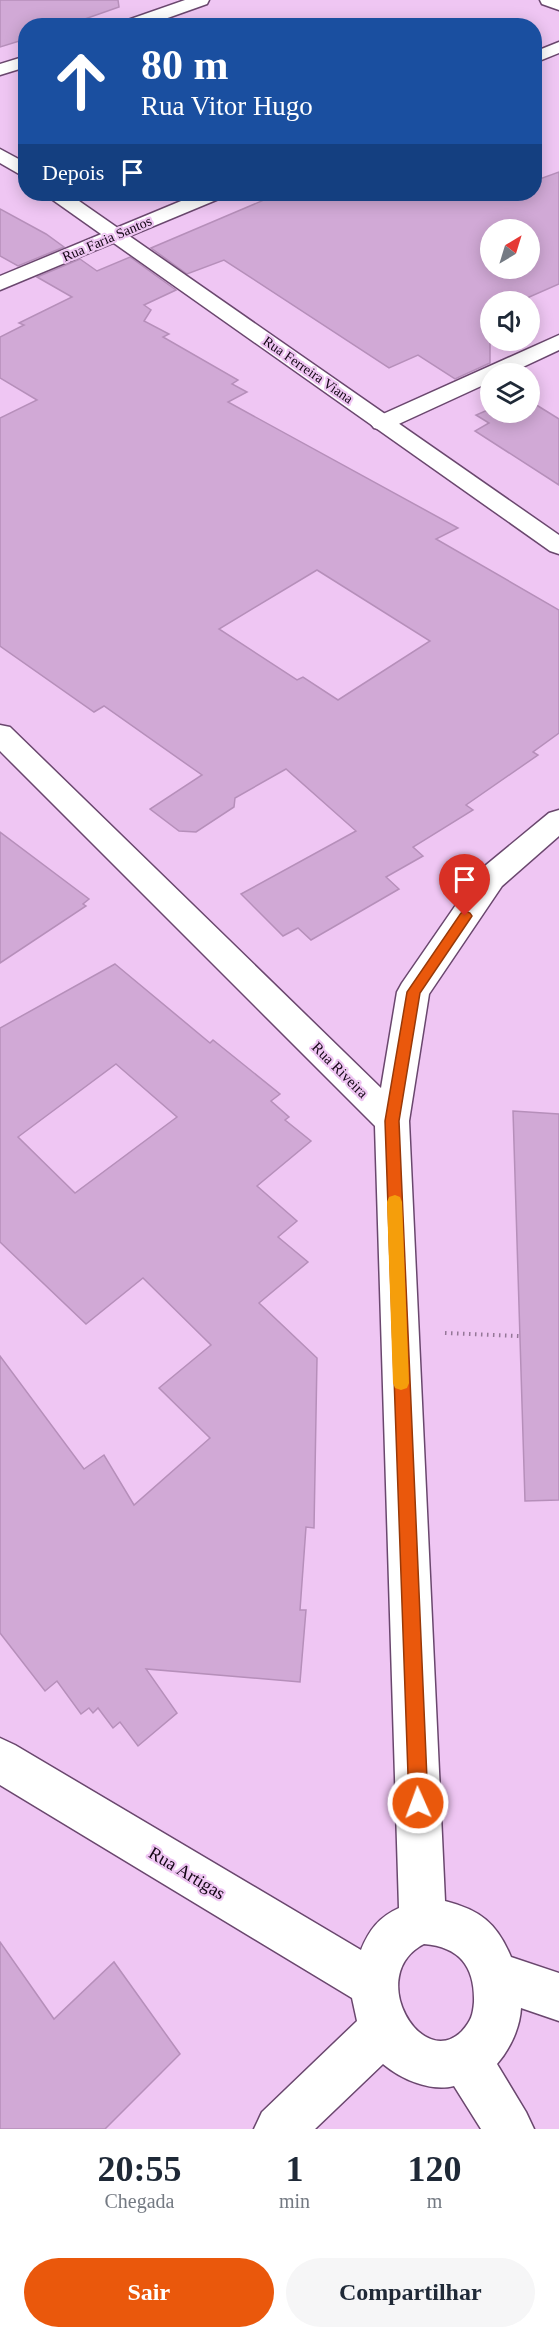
<!DOCTYPE html>
<html lang="pt">
<head>
<meta charset="utf-8">
<style>
	:root { --surface:#fff; --page:#f6f6f7; --text:#1f2937; --muted:#747a83; --accent:#ea580c }
	body { margin:0; font-family:Georgia,serif; background:var(--page); color:var(--text); height:100vh; display:flex; flex-direction:column; font-size:22px; white-space:nowrap }
	* { box-sizing:border-box; margin:0 }
	p { font-size:20px; color:var(--muted) }
	.icon { flex:none; width:33px; height:33px; fill:none; stroke:currentColor; stroke-width:2; stroke-linecap:round; stroke-linejoin:round }
	.map { position:relative; height:2129px; overflow:hidden }
	.drawer { display:flex; flex-direction:column; background:var(--surface); flex:1 }
	.drawer>* { flex:none }
	.guide { position:absolute; left:18px; top:18px; width:524px; height:183px; border-radius:24px; box-shadow:0 3px 15px #0003; background:#1a4fa0; color:#fff; overflow:hidden }
	.needle { width:39px; rotate:38deg }
	.buttons { position:absolute; left:480px; top:219px; display:grid; gap:12px }
	.buttons a { display:grid; place-items:center; width:60px; height:60px; border-radius:50%; background:var(--surface); box-shadow:0 3px 15px #0003; font-size:30px }
	.pin { position:absolute; display:grid; place-items:center; width:51px; height:51px; color:#fff; margin:-62px -26px; border-radius:50% 50% 50% 0; rotate:-45deg; box-shadow:0 0 6px #0007 }
	.pin .icon { rotate:45deg }
	.me { position:absolute; width:66px; margin:-33px; rotate:358deg; stroke-linejoin:round; filter:drop-shadow(0 0 4px #0008) }
	.turn { display:flex; align-items:center; gap:21px; height:126px; padding:0 24px; font-size:27px }
	.turn .icon { width:78px; height:78px; stroke-width:2.5 }
	.turn b { display:block; font-size:42px; line-height:51px }
	.then { display:flex; align-items:center; height:57px; padding:0 24px; background:#0003; gap:12px; font-size:22px }
	.eta { display:flex; justify-content:space-evenly; align-items:center; height:102px; text-align:center }
	.eta b { font-size:36px; font-weight:600; line-height:42px }
	.action { display:flex; gap:12px; margin-top:auto; padding:12px 24px }
	.action a { flex:1; height:69px; border-radius:36px; background:var(--accent); color:#fff; font-size:24px; font-weight:600; line-height:69px; text-align:center }
	.action a+a { background:var(--page); color:var(--text) }
	.map>svg:first-child { display:block }
</style>
</head>
<body>
<div class="map">
<svg width="559" height="2129" viewBox="0 0 559 2129">
	<rect width="100%" height="100%" fill="#efc6f3"/>
	<g fill="#d1a9d6" stroke="#b68fba" stroke-width="1.5" fill-rule="evenodd">
		<polygon points="0,0 118,0 119,7 65,26 26,26 26,39 0,47"/>
		<path d="M 559,172 L 559,284 L 518,302 L 490,302 L 490,363 L 455,379 L 418,355 L 389,368 L 224,260 L 187,274 L 151,248 L 278,194 L 534,194 L 534,181 ZM 490,230 L 530,230 L 530,268 L 490,268 Z"/>
		<polygon points="0,209 46,234 64,247 18,266 0,256"/>
		<path d="M 130,257 L 176,290 L 144,305 L 151,310 L 144,321 L 169,334 L 163,337 L 238,380 L 232,384 L 247,392 L 228,402 L 458,528 L 436,539 L 559,610 L 559,733 L 533,752 L 538,755 L 466,805 L 473,810 L 413,847 L 423,856 L 386,877 L 399,889 L 311,940 L 298,928 L 283,936 L 241,894 L 356,831 L 286,769 L 235,798 L 234,807 L 196,832 L 179,831 L 150,809 L 202,775 L 104,706 L 94,712 L 0,646 L 0,418 L 37,400 L 0,378 L 0,337 L 24,325 L 19,323 L 72,297 L 37,277 L 80,259 L 97,271 ZM 317,570 L 430,641 L 338,700 L 303,677 L 297,680 L 219,629 Z"/>
		<polygon points="530,401 559,419 559,485 475,431 489,423 476,415 490,409 490,412 530,412"/>
		<polygon points="0,832 89,899 83,904 86,906 0,963"/>
		<path d="M 115,964 L 210,1043 L 213,1040 L 280,1094 L 271,1101 L 289,1117 L 285,1120 L 311,1141 L 257,1186 L 297,1221 L 278,1237 L 308,1262 L 259,1303 L 317,1358 L 314,1528 L 306,1527 L 300,1610 L 306,1610 L 300,1682 L 146,1669 L 177,1713 L 138,1746 L 120,1722 L 113,1728 L 98,1708 L 93,1713 L 89,1708 L 81,1714 L 57,1681 L 45,1691 L 0,1633 L 0,1356 L 84,1469 L 104,1455 L 134,1505 L 210,1438 L 159,1388 L 211,1345 L 143,1278 L 86,1324 L 0,1242 L 0,1028 ZM 116,1064 L 177,1117 L 75,1193 L 18,1137 Z"/>
		<polygon points="513,1111 559,1114 559,1500 525,1501"/>
		<polygon points="0,1942 54,2019 114,1962 180,2054 105,2129 0,2129"/>
	</g>
	<g fill="none" stroke-linecap="round" stroke-linejoin="round">
		<g stroke="#6a476e" stroke-width="3">
			<g id="minor">
				<polygon points="185,0 209,0 207,4 145,26 120,26 122,22"/>
				<polygon points="559,42 559,53 534,63 534,52"/>
				<polygon points="26,56 26,67 0,75 0,64"/>
				<polygon points="198,194 224,194 221,198 0,290 0,276"/>
				<polygon points="559,335 559,350 508,374 490,374 490,382 390,428 382,430 374,428 370,423 374,418"/>
				<path d="M 0,725 L 10,727 L 381,1088 L 397,992 L 402,983 L 480,870 L 549,813 L 559,810 L 559,836 L 502,886 L 429,994 L 409,1121 L 445,1901 C 480,1910 497,1923 511,1957 L 559,1973 L 559,2021 L 521,2008 C 520,2028 510,2049 497,2064 L 526,2112 L 534,2129 L 481,2129 L 454,2086 C 430,2092 401,2079 383,2064 L 315,2129 L 254,2129 L 262,2112 L 357,2021 L 352,1998 L 0,1785 L 0,1738 L 15,1745 L 361,1950 C 369,1930 379,1917 399,1908 L 375,1126 L 0,751 ZM 424,1944 C 460,1947 475,1967 474,2002 C 473,2015 471,2021 462,2031 C 422,2072 364,1975 424,1944 Z"/>
			</g>
		</g>
		<g stroke="#6a476e" stroke-width="3">
			<g id="tertiary">
				<polygon points="540,0 559,0 559,10 542,4"/>
				<polygon points="0,149 26,163 26,178 0,163"/>
				<polygon points="48,194 69,194 559,535 559,554 550,551 50,198"/>
			</g>
		</g>
		<polyline stroke="#947797" stroke-width="4" stroke-dasharray="1.5 4.5" stroke-linecap="butt" points="445,1333 519,1336"/>
		<use href="#minor" fill="#fff" fill-rule="evenodd"/>
		<use href="#tertiary" fill="#fff" fill-rule="evenodd"/>
	</g>
	<polygon fill="#ea580c" stroke="#983908" stroke-width="1.5" points="465,911 470,913 472,916 470,919 420,993 399,1121 428,1803 425,1810 418,1813 412,1810 409,1803 385,1121 407,992 461,913"/>
	<polygon fill="#f59e0b" points="395,1195 400,1197 402,1202 409,1383 407,1388 401,1390 395,1388 393,1383 387,1202 389,1197"/>
	<g text-anchor="middle" dominant-baseline="central" stroke-width="4.5" stroke-linejoin="round" paint-order="stroke">
		<g font-size="14" fill="#140615" stroke="#efc6f3">
			<text transform="translate(107 239) rotate(-23)">Rua Faria Santos</text>
			<text transform="translate(308 370) rotate(35)">Rua Ferreira Viana</text>
		</g>
		<g font-size="15" fill="#140615" stroke="#efc6f3">
			<text transform="translate(340 1070) rotate(45)">Rua Riveira</text>
		</g>
		<g font-size="18" fill="#140615" stroke="#efc6f3">
			<text transform="translate(187 1873) rotate(31)">Rua Artigas</text>
		</g>
	</g>
</svg>
<div class="buttons">
<a><svg class="needle" viewBox="-14 -14 28 28"><path d="M0-13l5 13h-10z" fill="#e53935"/><path d="M0 13l5-13h-10z" fill="#747a83"/></svg></a>
<a><svg class="icon" aria-label="sound" viewBox="0 0 24 24"><path d="M4 9h4l5-4v14l-5-4H4zM17 9q2 3 0 6"/></svg></a>
<a><svg class="icon" aria-label="layers" viewBox="0 0 24 24"><path d="M12 4l9 5-9 5-9-5zM3 14l9 5 9-5"/></svg></a>
</div>
<div class="pin" style="left:465px;top:916px;background:#d93025"><svg class="icon" aria-label="arrive" viewBox="0 0 24 24"><path d="M6 21V4h12l-3 4 3 4H6"/></svg></div>
<svg class="me" style="left:418px;top:1803px" viewBox="-20 -20 40 40"><circle r="17" fill="#ea580c" stroke="#fff" stroke-width="3"/><path d="M0-11L8 9 0 5-8 9z" fill="#fff"/></svg>
<div class="guide">
<div class="turn"><svg class="icon" aria-label="ahead" viewBox="0 0 24 24"><path d="M12 20V5M6 11l6-6 6 6"/></svg><div><b>80 m</b>Rua Vitor Hugo</div></div>
<div class="then">Depois<svg class="icon" aria-label="arrive" viewBox="0 0 24 24"><path d="M6 21V4h12l-3 4 3 4H6"/></svg></div>
</div>
</div>
<section class="drawer">
<div class="eta">
<div><b>20:55</b><p>Chegada</p></div>
<div><b>1</b><p>min</p></div>
<div><b>120</b><p>m</p></div>
</div>
<div class="action"><a>Sair</a><a>Compartilhar</a></div>
</section>
</body>
</html>
